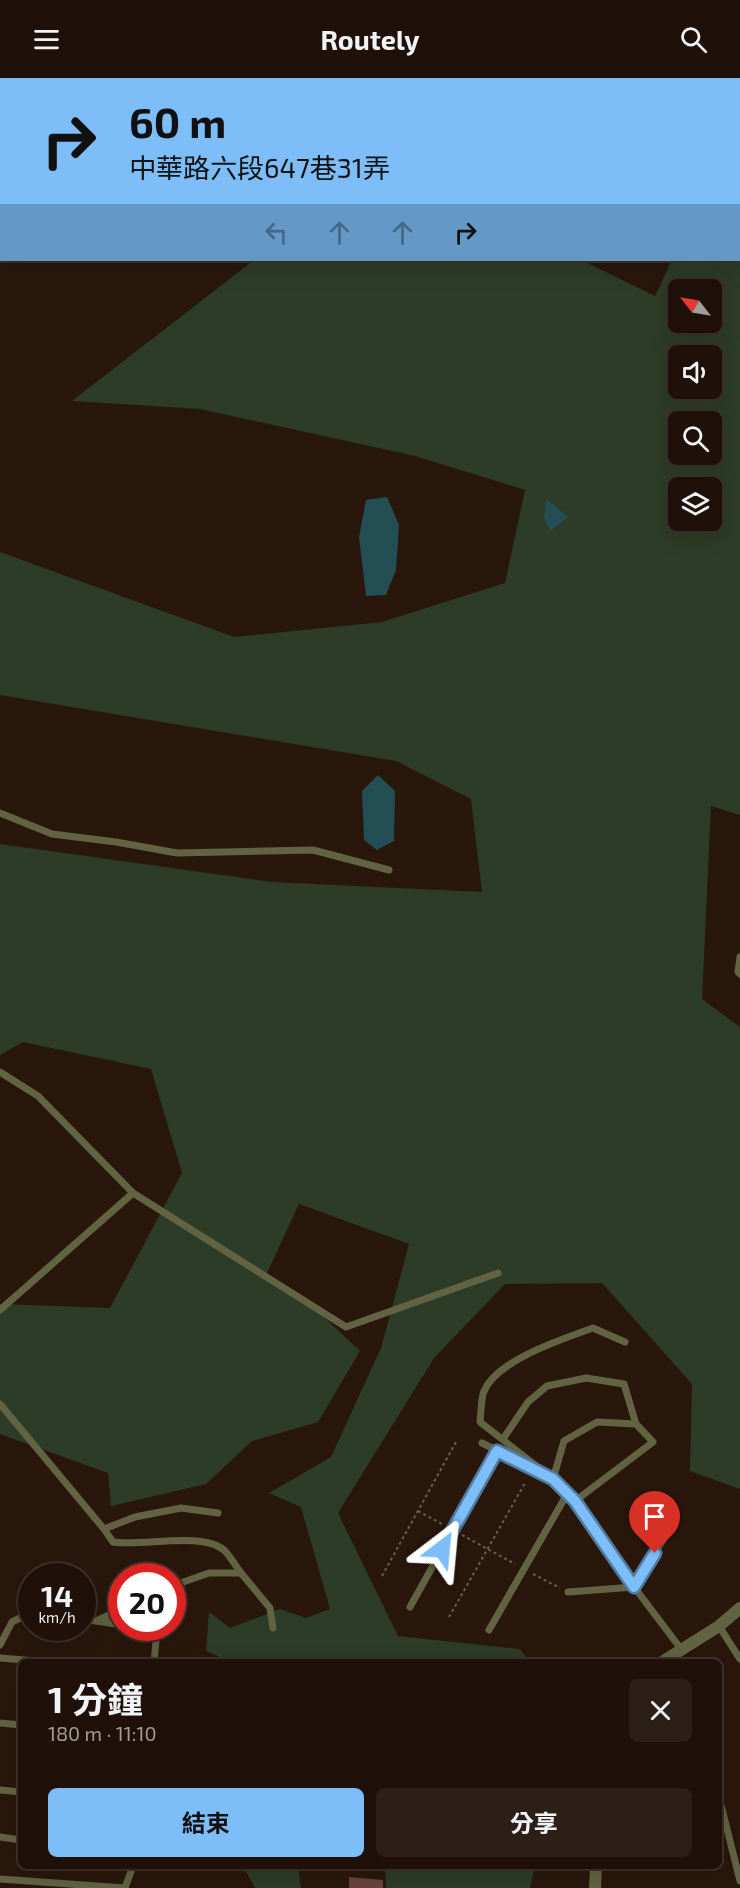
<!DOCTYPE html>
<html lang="zh-TW">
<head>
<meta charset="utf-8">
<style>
	:root { --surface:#1f1109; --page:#2c1f17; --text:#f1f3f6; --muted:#a19d9c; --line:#3c312a; --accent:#7dbef9 }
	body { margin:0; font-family:"Exo 2","Noto Sans TC",sans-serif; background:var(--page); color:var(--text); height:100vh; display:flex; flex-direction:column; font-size:22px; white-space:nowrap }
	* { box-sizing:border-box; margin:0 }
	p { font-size:20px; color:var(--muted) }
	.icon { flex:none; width:33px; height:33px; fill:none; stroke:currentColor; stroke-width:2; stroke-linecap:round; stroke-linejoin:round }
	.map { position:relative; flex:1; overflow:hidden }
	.panel { position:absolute; left:18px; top:1581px; width:704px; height:210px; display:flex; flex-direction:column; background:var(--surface); border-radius:9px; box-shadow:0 6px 24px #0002,0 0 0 2px var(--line) }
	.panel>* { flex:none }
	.banner { position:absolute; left:0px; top:0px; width:741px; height:183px; box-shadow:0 6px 24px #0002,0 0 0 2px var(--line); background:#7dbef9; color:#111; overflow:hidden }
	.needle { width:39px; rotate:301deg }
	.buttons { position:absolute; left:668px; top:201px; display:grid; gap:12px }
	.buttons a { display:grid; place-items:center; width:54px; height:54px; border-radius:9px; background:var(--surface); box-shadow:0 6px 24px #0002,0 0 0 2px var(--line); font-size:30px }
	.speed { position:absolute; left:18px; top:1485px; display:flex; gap:12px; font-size:30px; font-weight:700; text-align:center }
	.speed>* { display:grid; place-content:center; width:78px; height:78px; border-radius:50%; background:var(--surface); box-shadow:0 6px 24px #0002,0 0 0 2px var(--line); line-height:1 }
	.speed small { font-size:15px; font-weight:400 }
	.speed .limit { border:9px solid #d22; background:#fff; color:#111 }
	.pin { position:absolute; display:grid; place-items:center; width:51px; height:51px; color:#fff; margin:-62px -26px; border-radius:50% 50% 50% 0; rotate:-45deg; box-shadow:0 0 6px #0007 }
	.pin .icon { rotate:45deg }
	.me { position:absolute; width:66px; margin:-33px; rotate:29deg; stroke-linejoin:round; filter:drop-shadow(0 0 4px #0008) }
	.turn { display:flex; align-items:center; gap:21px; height:126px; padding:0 30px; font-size:27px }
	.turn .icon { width:78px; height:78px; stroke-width:2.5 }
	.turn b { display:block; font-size:42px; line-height:51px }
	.lanes { display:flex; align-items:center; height:57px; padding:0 30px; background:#0003; justify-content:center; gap:30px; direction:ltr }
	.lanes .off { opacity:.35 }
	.round { display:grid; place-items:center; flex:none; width:63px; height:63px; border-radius:9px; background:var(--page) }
	.headline { display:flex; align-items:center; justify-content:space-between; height:102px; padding:0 30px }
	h1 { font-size:36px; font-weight:700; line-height:45px }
	.primary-button { display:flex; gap:12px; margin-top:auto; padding:12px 30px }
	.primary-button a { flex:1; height:69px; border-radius:9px; background:var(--accent); color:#111; font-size:24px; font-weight:700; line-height:69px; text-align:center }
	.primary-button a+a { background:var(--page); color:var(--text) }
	header { display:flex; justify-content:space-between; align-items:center; height:78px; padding:0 30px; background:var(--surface); font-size:27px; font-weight:700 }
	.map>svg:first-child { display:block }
</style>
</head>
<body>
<header><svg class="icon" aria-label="menu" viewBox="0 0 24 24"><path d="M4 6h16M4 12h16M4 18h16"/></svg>Routely<svg class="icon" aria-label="search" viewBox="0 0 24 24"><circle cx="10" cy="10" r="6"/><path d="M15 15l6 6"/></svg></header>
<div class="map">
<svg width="740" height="1810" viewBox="0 0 740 1810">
	<rect width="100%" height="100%" fill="#29170c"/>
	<g fill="#2d3c26" fill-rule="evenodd">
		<polygon points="0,0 120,0 2,2 0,42"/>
		<polygon points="479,0 701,0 702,1 479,2"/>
		<path d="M 740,22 L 740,737 L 711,728 L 702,921 L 740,949 L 740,1411 L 690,1393 L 692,1306 L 602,1205 L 505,1206 L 434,1280 L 338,1435 L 398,1558 L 520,1571 L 529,1584 L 232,1584 L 206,1573 L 209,1534 L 230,1550 L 280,1531 L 306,1540 L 330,1531 L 301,1429 L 269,1415 L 331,1379 L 381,1270 L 409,1166 L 299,1126 L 266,1197 L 309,1225 L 360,1273 L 318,1344 L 252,1363 L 206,1406 L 111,1428 L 108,1395 L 0,1356 L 0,1226 L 110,1230 L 182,1095 L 151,991 L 23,964 L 0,977 L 0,766 L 272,804 L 482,814 L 471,721 L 396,683 L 0,617 L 0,474 L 234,559 L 382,544 L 505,505 L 525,412 L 415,378 L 200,331 L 72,323 L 254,182 L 581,182 L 655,218 L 672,182 L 740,182 ZM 678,212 L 711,212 L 711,244 L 678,244 ZM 678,278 L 711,278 L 711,310 L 678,310 ZM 678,344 L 711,344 L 711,376 L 678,376 ZM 678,410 L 711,410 L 711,442 L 678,442 Z"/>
		<polygon points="243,1788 298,1788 301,1810 255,1810"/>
		<polygon points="385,1788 535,1788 530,1810 386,1810"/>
	</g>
	<g fill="#234e53">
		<polygon points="387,419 399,447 396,492 386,517 366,518 359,459 366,422"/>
		<polygon points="546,421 569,439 550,453 544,440"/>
		<polygon points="378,697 395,713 394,763 377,772 364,762 362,713"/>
	</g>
	<polygon fill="#66443d" points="349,1799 383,1802 383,1810 349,1810"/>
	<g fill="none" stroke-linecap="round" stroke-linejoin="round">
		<g stroke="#6b5b51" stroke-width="2" stroke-dasharray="3 3" stroke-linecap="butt">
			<polyline points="418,1433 444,1447"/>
			<polyline points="462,1457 515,1486"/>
			<polyline points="533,1496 560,1510"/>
			<polyline points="382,1498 456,1364"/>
			<polyline points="449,1539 525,1405"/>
		</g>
		<g stroke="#626343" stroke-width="7">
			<polyline points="178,2 180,0"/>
			<polyline points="0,158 2,157"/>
			<polyline points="0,735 52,756 116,764 177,775 313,772 389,792"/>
			<polyline points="740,879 738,894 740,896"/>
			<polyline points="0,994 38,1018 133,1115 346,1249 498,1195"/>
			<polyline points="0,1232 133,1115"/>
			<path d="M 625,1264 L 593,1250 C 563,1261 493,1283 483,1316 C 481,1325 481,1335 480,1344 L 553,1401 L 564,1363 L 597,1344 L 636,1346"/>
			<path d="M 0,1326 L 104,1451 L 113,1464 C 141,1469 202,1453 224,1472 C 230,1478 236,1488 241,1495 L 209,1495 L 172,1508"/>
			<polyline points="503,1361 528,1324 547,1308 586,1300 624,1306 636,1346 653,1364 575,1423"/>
			<polyline points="482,1365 538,1393"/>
			<polyline points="550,1400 575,1423 619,1489 681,1571"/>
			<polyline points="104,1451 135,1439 181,1430 218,1435"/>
			<polyline points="241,1495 270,1530 273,1550"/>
			<polyline points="568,1514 634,1509 676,1441"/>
			<polyline points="410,1529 497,1373"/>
			<polyline points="82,1541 96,1543 122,1531"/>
			<polyline points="97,1543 122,1547"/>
			<polyline points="719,1548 740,1581"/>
			<polyline points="136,1550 157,1553 154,1584"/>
			<polyline points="489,1552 567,1416"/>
			<polyline points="0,1567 12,1544 32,1534"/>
			<polyline points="0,1580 49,1584"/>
			<polyline points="0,1645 21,1647"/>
			<polyline points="0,1712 21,1714"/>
			<polyline points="718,1715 740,1803"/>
			<polyline points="0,1759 21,1762"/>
			<polyline points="0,1801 125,1810 133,1788"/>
		</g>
		<g stroke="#626343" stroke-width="12">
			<polyline points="662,1584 719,1548 740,1530"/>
			<polyline points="595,1810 596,1788"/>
		</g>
	</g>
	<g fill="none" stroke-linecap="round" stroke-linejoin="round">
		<g stroke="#517ca2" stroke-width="15">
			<polyline id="route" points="442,1471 497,1373 553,1401 575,1423 634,1509 655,1475"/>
		</g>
		<use href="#route" stroke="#7dbef9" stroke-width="10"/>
	</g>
</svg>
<div class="buttons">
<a><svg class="needle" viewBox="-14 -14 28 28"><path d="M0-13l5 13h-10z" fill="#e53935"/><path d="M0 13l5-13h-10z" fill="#a19d9c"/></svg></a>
<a><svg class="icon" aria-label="sound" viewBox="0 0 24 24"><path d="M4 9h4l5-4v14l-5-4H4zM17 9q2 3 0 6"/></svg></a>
<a><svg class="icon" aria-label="search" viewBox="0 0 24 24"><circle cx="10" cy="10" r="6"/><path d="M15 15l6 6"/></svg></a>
<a><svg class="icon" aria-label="layers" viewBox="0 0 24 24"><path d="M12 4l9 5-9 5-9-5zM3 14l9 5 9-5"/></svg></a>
</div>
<div class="speed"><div>14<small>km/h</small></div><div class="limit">20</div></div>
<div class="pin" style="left:655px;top:1475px;background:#d93025"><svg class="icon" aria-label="arrive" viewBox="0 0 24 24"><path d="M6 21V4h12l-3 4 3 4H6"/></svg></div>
<svg class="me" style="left:442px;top:1471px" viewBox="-20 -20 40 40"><path d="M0-17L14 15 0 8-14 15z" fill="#7dbef9" stroke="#fff" stroke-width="4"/></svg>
<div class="banner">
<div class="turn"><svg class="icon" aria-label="right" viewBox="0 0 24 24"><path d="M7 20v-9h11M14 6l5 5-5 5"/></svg><div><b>60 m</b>中華路六段647巷31弄</div></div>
<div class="lanes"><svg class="icon off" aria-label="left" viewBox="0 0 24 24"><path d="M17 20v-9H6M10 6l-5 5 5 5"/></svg><svg class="icon off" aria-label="ahead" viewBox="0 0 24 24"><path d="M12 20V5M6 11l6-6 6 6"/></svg><svg class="icon off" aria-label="ahead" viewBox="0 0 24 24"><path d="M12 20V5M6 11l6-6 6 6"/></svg><svg class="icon" aria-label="right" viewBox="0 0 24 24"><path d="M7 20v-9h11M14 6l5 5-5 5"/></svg></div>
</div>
<section class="panel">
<div class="headline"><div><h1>1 分鐘</h1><p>180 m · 11:10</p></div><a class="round"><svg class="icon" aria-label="close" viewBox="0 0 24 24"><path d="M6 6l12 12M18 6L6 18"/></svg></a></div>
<div class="primary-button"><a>結束</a><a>分享</a></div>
</section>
</div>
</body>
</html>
